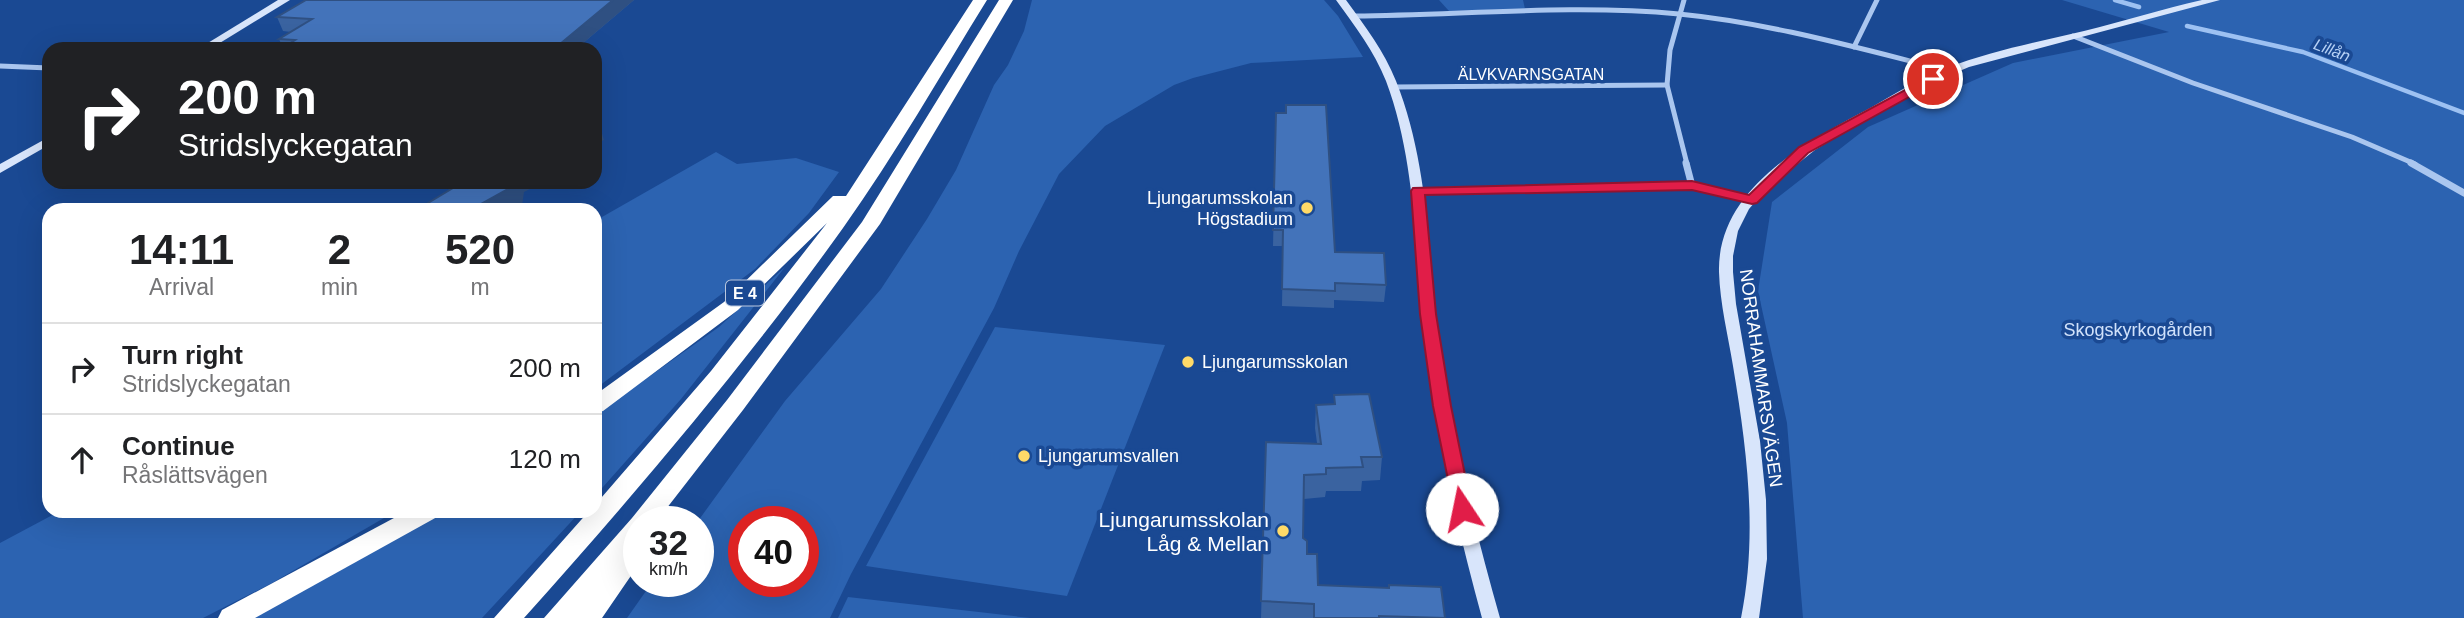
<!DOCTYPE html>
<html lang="en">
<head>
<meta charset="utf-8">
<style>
	:root { --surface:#fff; --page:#f6f6f6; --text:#202124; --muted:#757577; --line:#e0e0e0 }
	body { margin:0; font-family:Helvetica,sans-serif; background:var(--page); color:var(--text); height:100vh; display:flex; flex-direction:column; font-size:26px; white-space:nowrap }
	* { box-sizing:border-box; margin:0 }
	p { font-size:23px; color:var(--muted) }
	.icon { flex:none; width:38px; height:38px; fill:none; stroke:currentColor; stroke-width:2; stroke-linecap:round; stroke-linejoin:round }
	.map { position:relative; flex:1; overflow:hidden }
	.panel { position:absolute; left:42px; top:203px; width:560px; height:315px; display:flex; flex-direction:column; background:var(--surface); border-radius:21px; box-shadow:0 7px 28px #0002 }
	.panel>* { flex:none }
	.hud { position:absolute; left:42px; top:42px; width:560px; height:147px; border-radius:21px; box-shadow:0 7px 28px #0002; background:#202124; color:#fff; overflow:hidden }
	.speed { position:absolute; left:623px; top:506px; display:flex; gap:14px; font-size:35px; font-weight:700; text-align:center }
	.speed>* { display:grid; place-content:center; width:91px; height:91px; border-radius:50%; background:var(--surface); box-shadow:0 7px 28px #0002; line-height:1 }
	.speed small { font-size:18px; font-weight:400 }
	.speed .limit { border:10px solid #d22; background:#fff; color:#111 }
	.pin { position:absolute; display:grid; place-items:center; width:60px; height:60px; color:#fff; margin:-30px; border:4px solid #fff; border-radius:50%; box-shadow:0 2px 7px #0007 }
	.me { position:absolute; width:77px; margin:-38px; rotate:349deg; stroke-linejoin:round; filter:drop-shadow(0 0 5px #0008) }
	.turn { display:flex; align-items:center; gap:24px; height:147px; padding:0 21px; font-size:32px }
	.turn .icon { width:91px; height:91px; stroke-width:2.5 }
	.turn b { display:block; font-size:49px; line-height:60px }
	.eta { display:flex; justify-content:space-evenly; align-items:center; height:119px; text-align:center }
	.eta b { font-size:42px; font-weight:700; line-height:49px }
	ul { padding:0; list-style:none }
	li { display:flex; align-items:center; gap:21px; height:91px; padding:0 21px; border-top:2px solid var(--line) }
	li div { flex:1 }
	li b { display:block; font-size:26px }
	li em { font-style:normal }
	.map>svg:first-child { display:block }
</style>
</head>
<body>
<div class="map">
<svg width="2464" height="618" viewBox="0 0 2464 618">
	<rect width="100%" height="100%" fill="#1a4993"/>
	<g fill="#2c63b1" fill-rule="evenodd">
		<path d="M 1032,0 L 1324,0 L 1338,16 L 1363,57 L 1251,63 L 1193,78 L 1174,85 L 1105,126 L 1059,174 L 1019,251 L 994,308 L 851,574 L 830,618 L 627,618 L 653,581 L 698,581 L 698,521 L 785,401 L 881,289 L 927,219 L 956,170 L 994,85 L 1008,65 L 1024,31 ZM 744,522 L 803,522 L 803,581 L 744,581 Z"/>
		<polygon points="1439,0 1523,0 1525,9 1449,11"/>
		<polygon points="2062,0 2464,0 2464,618 1803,618 1787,423 1758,291 1772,202 1868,127 2013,63 2169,32"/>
		<polygon points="716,152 737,164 796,158 839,172 809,213 755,269 595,389 595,221"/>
		<polygon points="785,267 681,399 595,496 595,415 719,327"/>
		<polygon points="995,327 1165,345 1067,596 866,566"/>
		<polygon points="60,511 396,511 272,583 203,618 0,618 0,543"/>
		<polygon points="443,511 581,511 482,618 248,618 350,565"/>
		<polygon points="848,597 1030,618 838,618"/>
	</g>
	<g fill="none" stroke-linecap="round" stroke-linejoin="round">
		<g stroke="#9dc1f2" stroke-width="4.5">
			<polyline points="2115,0 2139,7"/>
			<polyline points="2187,26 2303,52 2464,113"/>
		</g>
		<g stroke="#aac6ef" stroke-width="5">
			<polyline points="1684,0 1670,50 1667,85 1687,164"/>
			<path d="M 1355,16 C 1463,15 1572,4 1679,14 C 1771,23 1861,49 1950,71"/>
			<polyline points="2073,36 2193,83 2352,137 2415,164"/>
			<polyline points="1854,47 1877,0"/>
			<polyline points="0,66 49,68"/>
			<polyline points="1394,87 1667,85"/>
		</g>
		<g stroke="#aac6ef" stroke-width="7">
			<polyline points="1686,163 1692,186 1752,200"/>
			<polyline points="2411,163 2464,193"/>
			<polyline points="1418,191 1692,186"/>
		</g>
		<g fill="#d8e5fb" fill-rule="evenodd">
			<polygon points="278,0 290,0 210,49 198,49"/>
			<path d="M 1336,0 L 1346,0 C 1365,26 1384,51 1396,81 C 1431,169 1428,266 1441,359 C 1454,446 1476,533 1500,618 L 1482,618 C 1459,533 1438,446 1427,359 C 1414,266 1419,169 1386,81 C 1374,51 1355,26 1336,0 Z"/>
			<path d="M 2202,0 L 2220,0 L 1969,67 L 1936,81 L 1865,119 L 1815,150 L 1767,188 L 1749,209 L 1738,231 L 1733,256 L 1733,272 L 1736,304 L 1760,441 L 1766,500 L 1767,559 L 1759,618 L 1741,618 C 1758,534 1747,450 1733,366 C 1728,335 1720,304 1719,272 C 1717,188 1808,141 1872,107 C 1896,93 1920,78 1947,68 C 1991,51 2038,42 2084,31 C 2124,21 2162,9 2202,0 Z"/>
			<polygon points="49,137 49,145 0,173 0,164"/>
		</g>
		<g fill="#fff" fill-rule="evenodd">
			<path d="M 973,0 L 987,0 C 940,76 895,155 843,228 C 745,365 636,493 524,618 L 494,618 L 589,511 L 595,511 L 595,505 L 711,371 L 827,223 L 738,310 L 603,411 L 595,413 L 595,395 L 724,302 L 833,196 L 846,196 Z"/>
			<polygon points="999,0 1013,0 880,224 743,410 656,522 639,522 639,564 602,618 544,618 632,518 727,400 862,222"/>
			<polygon points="407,511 441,511 437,517 255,618 218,618 222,610"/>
		</g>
	</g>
	<g fill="#3a63a0">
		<polygon points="306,0 634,0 576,49 283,48 279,39 291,32 283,31 277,17"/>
		<polygon points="1276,113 1335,252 1386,285 1384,302 1334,300 1334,308 1282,306 1283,246 1273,246"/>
		<polygon points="1334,395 1382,457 1380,480 1362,481 1361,491 1326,491 1325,497 1304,499 1303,538 1307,554 1318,585 1389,588 1389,585 1445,618 1261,618 1266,442 1317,443 1315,428 1316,405 1334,404"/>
	</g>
	<g fill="#2f5082">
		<polygon points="613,0 634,0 576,49 554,49"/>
		<polygon points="598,120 604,140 595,144 595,121"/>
		<polygon points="515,182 544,182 524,192 522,206 515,210 470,210"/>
	</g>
	<g fill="#4373ba" stroke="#2f5082" stroke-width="2">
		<polygon points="306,0 613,0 554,49 281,49 295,40 279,39 312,19 277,17"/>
		<polygon points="1286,105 1326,105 1335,252 1384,253 1386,285 1335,283 1335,291 1282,289 1283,230 1273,230 1276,113 1286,113"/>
		<polygon points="463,182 515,182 515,185 470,210 432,210 423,206"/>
		<polygon points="1369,394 1382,457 1361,457 1363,467 1326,468 1326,474 1304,475 1303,538 1307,541 1307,554 1317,554 1318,585 1389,588 1389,585 1441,587 1445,618 1379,616 1379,618 1314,618 1314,604 1261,601 1266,442 1321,444 1316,405 1335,404 1334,395"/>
	</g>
	<polygon fill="#e11d48" stroke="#92132f" stroke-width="2" points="1933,75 1938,76 1938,81 1808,153 1757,203 1752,204 1692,190 1425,195 1436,314 1451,406 1472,509 1469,514 1455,514 1433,406 1420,314 1411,191 1413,188 1692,181 1749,195 1799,147"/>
	<g fill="#ffda68" stroke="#1a4993" stroke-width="2.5">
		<circle cx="1307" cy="208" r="7"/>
		<circle cx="1188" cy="362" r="7"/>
		<circle cx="1024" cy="456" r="7"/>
		<circle cx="1283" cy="531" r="7"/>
	</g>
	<g text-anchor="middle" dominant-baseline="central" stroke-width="7" stroke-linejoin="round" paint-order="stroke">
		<g font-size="16" font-style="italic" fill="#b6d1f6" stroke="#1a4993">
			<text transform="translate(2332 50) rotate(21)">Lillån</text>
		</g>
		<g font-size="16" fill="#fff" stroke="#1a4993">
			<text x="1531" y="74">ÄLVKVARNSGATAN</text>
		</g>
		<rect fill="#1a4993" stroke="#bac8df" stroke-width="2" x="726" y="280.5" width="38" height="25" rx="5"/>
		<g font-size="16" font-weight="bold" fill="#fff">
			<text x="745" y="293">E 4</text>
		</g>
		<g font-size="18" fill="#fff" stroke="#1a4993" text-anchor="start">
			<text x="1293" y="198" text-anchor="end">Ljungarumsskolan<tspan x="1293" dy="21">Högstadium</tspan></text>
			<text x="1202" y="362">Ljungarumsskolan</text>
			<text x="1038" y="456">Ljungarumsvallen</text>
		</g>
		<g font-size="18" fill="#d1e2fb" stroke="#1a4993">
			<text x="2138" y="330">Skogskyrkogården</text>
		</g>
		<g font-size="18" fill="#fff" stroke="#1a4993">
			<text transform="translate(1761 378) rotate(82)">NORRAHAMMARSVÄGEN</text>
		</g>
		<g font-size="21" fill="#fff" stroke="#1a4993" text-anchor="end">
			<text x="1269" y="519">Ljungarumsskolan<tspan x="1269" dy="24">Låg &amp; Mellan</tspan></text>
		</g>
	</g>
</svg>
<div class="speed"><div>32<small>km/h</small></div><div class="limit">40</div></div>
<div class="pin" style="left:1933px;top:79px;background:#d93025"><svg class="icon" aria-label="arrive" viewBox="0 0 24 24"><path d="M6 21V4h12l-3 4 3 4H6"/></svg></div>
<svg class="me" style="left:1462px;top:509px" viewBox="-20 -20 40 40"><circle r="19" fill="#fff"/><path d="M0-13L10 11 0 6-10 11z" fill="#e11d48"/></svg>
<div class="hud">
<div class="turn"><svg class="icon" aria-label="right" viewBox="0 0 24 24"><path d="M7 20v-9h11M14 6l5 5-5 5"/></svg><div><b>200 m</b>Stridslyckegatan</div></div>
</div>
<section class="panel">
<div class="eta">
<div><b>14:11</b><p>Arrival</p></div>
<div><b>2</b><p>min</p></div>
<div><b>520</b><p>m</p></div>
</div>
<ul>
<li><svg class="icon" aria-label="right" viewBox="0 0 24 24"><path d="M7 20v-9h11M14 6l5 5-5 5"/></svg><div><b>Turn right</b><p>Stridslyckegatan</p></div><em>200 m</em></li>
<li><svg class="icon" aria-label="ahead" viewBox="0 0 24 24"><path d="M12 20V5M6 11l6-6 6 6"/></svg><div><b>Continue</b><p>Råslättsvägen</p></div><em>120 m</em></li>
</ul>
</section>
</div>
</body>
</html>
